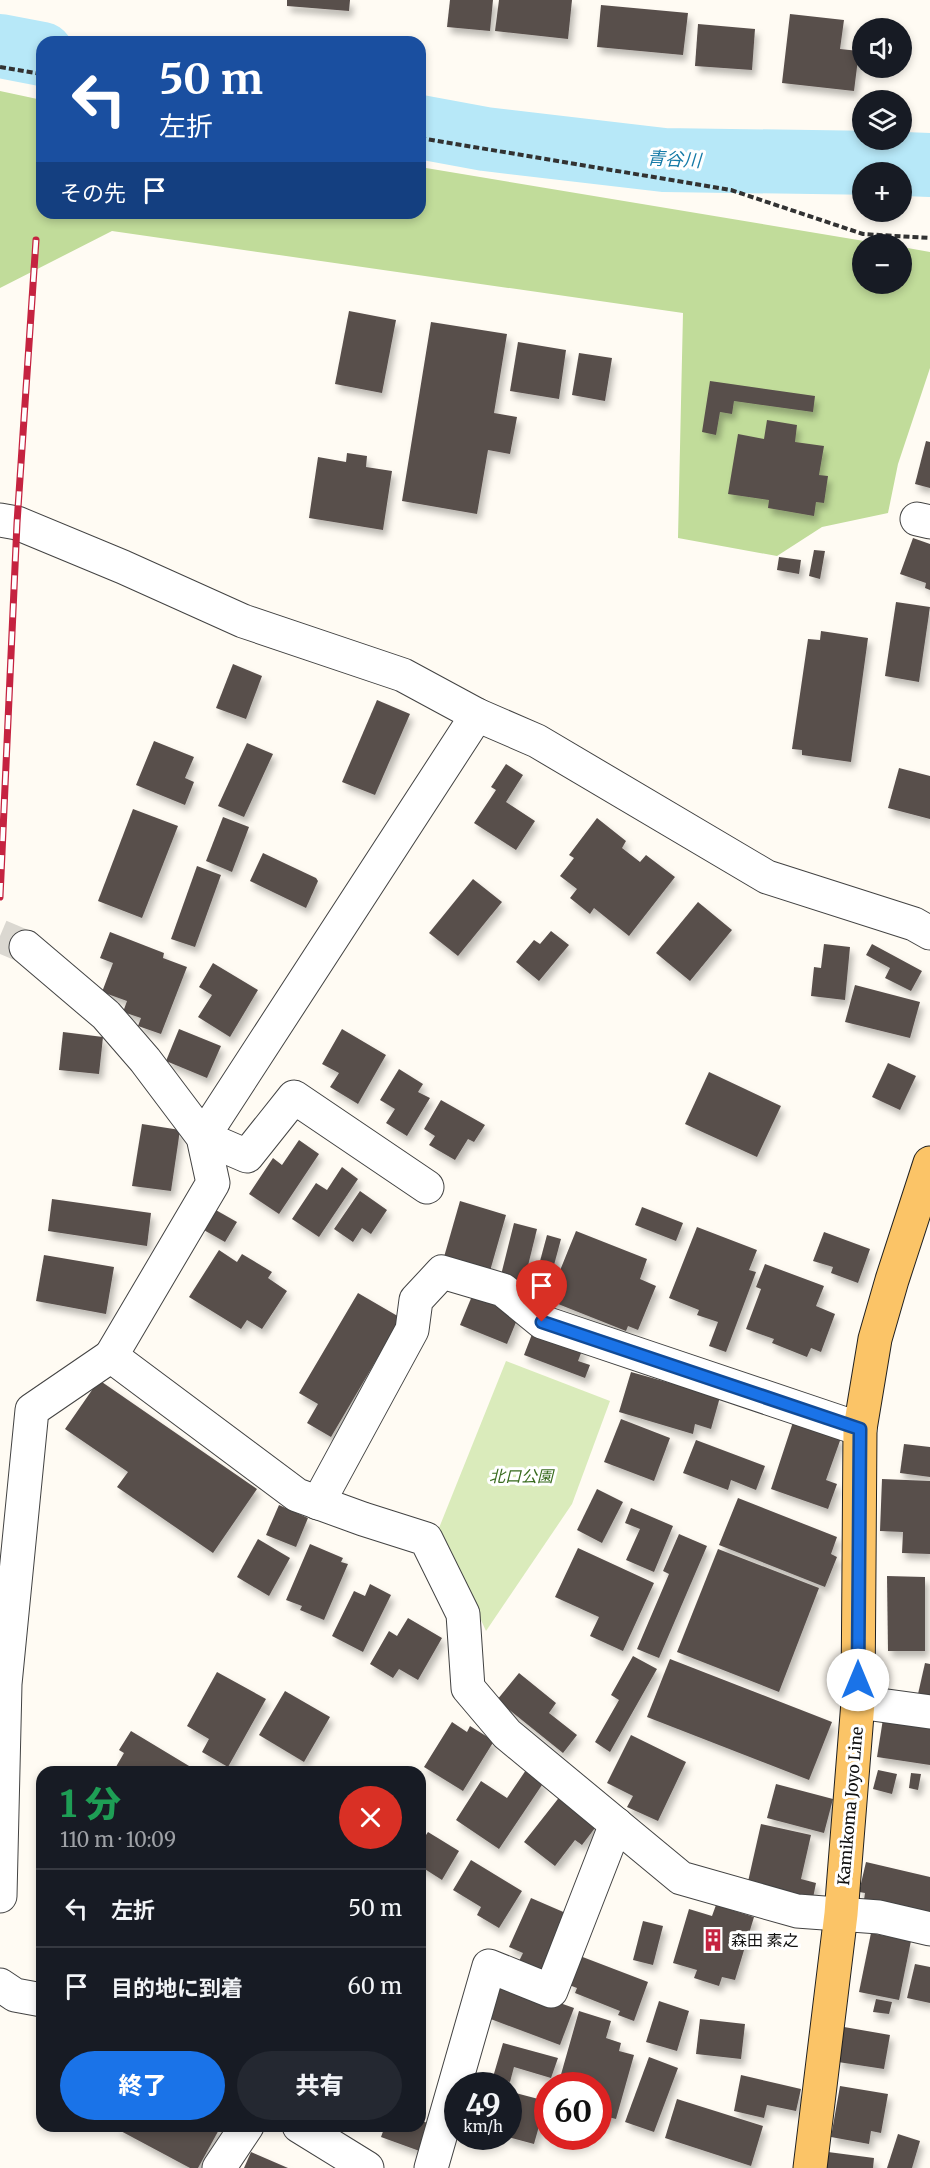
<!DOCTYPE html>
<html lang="ja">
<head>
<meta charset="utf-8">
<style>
	:root { --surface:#171b24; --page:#242831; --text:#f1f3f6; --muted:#9ea1a6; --line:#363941; --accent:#1a73e8 }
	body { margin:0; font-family:Merriweather,"Noto Sans JP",serif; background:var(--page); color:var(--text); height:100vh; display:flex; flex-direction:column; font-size:22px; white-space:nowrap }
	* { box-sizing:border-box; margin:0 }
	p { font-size:20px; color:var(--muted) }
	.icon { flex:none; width:33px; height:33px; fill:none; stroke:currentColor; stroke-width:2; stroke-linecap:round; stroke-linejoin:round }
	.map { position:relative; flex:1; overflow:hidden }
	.side { position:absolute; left:36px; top:1766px; width:390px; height:366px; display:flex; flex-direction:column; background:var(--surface); border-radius:18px; box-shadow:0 3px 9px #0003 }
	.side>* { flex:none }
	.banner { position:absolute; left:36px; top:36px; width:390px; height:183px; border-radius:18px; box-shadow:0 3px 9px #0003; background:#1a4fa0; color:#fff; overflow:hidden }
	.tools { position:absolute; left:852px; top:18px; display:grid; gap:12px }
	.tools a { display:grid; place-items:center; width:60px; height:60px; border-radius:50%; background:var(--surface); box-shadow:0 3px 9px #0003; font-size:30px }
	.speed { position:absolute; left:444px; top:2072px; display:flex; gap:12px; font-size:30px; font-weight:700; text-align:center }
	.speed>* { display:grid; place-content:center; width:78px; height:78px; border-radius:50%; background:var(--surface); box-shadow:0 3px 9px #0003; line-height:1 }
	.speed small { font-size:15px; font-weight:400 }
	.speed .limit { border:9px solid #d22; background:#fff; color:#111 }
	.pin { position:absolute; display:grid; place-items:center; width:51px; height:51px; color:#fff; margin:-62px -26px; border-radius:50% 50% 50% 0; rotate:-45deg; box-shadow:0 0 6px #0007 }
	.pin .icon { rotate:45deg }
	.me { position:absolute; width:66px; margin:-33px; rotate:0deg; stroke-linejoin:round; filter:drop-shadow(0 0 4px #0008) }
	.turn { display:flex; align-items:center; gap:21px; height:126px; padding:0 24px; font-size:27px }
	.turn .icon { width:78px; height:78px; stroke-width:2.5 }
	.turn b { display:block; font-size:42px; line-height:51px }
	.then { display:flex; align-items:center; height:57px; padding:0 24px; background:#0003; gap:12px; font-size:22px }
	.round { display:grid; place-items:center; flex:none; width:63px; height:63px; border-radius:32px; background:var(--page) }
	.summary { display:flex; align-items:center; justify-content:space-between; height:102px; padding:0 24px }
	h1 { font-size:36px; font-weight:800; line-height:45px; color:#1e9e55 }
	.button { display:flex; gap:12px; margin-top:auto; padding:12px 24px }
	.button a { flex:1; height:69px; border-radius:36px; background:var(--accent); color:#fff; font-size:24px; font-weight:800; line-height:69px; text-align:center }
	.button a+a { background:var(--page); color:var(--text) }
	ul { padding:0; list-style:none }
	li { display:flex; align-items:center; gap:18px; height:78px; padding:0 24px; border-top:2px solid var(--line) }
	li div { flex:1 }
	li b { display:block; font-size:22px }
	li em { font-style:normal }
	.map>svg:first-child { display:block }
</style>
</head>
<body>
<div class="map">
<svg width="930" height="2168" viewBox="0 0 930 2168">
	<defs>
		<filter id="shadow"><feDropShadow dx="3.5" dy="6" stdDeviation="3" flood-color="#0004"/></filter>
	</defs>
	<rect width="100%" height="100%" fill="#fffbf3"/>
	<polygon fill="#daebbb" points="506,1361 610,1401 572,1504 486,1631 439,1528"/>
	<polygon fill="#c1dc9a" points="0,91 42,100 42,213 420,213 420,167 882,244 862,244 862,284 902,284 902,247 930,252 930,368 898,464 888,513 822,527 777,556 678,538 683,313 112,231 0,288"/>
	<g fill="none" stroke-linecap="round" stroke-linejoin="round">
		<g stroke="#b7e8f8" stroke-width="64">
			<polyline points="0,46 42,54"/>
			<polyline points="420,127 485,139 664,160 879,163 930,165"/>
		</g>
	</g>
	<g fill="#594f4c" filter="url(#shadow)">
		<polygon points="287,0 350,0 349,11 287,6"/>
		<polygon points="450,0 493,0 490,31 447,27"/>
		<polygon points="499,0 572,0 568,39 495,31"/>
		<polygon points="601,5 688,13 683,55 597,47"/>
		<polygon points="790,14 844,20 840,49 859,51 854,91 782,83"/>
		<polygon points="698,24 755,29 752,70 695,66"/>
		<polygon points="349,311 396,320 382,393 335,384"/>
		<polygon points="431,322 507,334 494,413 517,417 510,454 488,450 477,514 402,501"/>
		<polygon points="518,342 566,350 559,399 510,391"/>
		<polygon points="579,353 612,358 605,401 572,395"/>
		<polygon points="710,381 815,396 813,412 734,401 732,414 720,412 716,435 702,432"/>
		<polygon points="767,420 797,425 795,442 824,446 819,475 828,476 824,503 816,502 814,516 768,508 769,500 728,494 738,434 764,439"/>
		<polygon points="926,441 930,442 930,488 915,484"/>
		<polygon points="347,453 367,456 366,467 392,471 383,530 309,518 318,457 346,462"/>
		<polygon points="913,538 930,544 930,590 925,588 926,583 900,574"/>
		<polygon points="814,550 825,551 820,579 809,576"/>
		<polygon points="779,557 801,560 799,574 777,570"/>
		<polygon points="896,602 930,607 919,682 885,676"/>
		<polygon points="821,631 868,638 851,762 802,755 802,750 792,749 808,639 820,640"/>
		<polygon points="233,664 262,676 246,719 216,708"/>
		<polygon points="377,700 410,714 375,795 342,782"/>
		<polygon points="154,741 194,757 185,778 194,782 185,805 136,785"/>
		<polygon points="247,743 273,754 244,817 218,806"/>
		<polygon points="506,764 523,775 506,802 535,821 516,850 474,823 496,790 491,787"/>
		<polygon points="899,768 930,776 930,819 888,808"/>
		<polygon points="133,809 178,826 142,918 98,901"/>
		<polygon points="223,817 249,827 232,872 206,861"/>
		<polygon points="597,818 626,841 622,848 640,862 646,855 675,877 629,936 594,908 590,914 570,898 577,889 560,876 574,858 569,855"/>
		<polygon points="263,853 316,878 318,881 306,908 250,881"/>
		<polygon points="197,866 221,875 195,947 171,939"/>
		<polygon points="473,879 502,902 458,956 429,933"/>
		<polygon points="698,902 732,930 690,981 656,953"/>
		<polygon points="551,931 569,945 539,981 516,962 534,940 540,944"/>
		<polygon points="110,932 164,953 163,958 187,967 161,1034 138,1026 141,1018 123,1012 127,1001 102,992 113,963 100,958"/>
		<polygon points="824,944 850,947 845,1000 811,996 814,967 821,968"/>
		<polygon points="872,944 922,971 911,991 885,978 890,968 866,955"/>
		<polygon points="213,963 258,990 230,1037 198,1017 212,995 199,987"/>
		<polygon points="855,985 920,1002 910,1038 845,1022"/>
		<polygon points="179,1029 221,1046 207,1078 166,1061"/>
		<polygon points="342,1029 386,1055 358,1104 330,1087 339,1073 322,1064"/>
		<polygon points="63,1032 103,1037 99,1074 59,1070"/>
		<polygon points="888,1063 916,1076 900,1110 872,1097"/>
		<polygon points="399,1069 423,1084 418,1092 430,1098 407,1136 386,1123 395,1109 380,1100"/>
		<polygon points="709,1072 781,1106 757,1157 685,1124"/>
		<polygon points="441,1100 485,1125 474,1142 468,1139 455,1160 429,1145 435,1136 424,1129"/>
		<polygon points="142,1124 180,1130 171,1191 132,1186"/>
		<polygon points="299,1140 319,1154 279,1214 249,1194 273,1158 282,1165"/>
		<polygon points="342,1167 358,1179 319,1237 292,1219 316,1183 327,1190"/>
		<polygon points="360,1191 387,1210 371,1234 362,1228 353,1242 334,1229"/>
		<polygon points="52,1199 151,1213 147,1246 48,1231"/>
		<polygon points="460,1201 506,1215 490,1271 444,1257"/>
		<polygon points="642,1207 683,1223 676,1241 635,1225"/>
		<polygon points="214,1209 237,1222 225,1242 202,1229"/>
		<polygon points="514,1223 537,1229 524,1282 501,1275"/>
		<polygon points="697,1227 757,1250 749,1270 756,1272 726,1352 709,1346 718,1322 697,1315 699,1310 669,1298"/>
		<polygon points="576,1231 647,1259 640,1279 656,1286 638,1330 628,1326 626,1331 548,1300"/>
		<polygon points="824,1232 870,1249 858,1283 831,1273 833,1267 813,1261"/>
		<polygon points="547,1235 561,1239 546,1295 532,1291"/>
		<polygon points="219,1250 237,1262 242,1254 272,1272 268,1278 287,1291 262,1329 247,1320 241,1329 189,1297"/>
		<polygon points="44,1255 114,1267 106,1314 36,1301"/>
		<polygon points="765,1264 824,1286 816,1306 835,1314 821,1352 811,1348 807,1357 772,1343 774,1339 746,1329 761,1289 756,1287"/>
		<polygon points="358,1293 401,1318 331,1437 307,1423 318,1404 299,1393"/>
		<polygon points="472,1296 519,1315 507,1344 460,1325"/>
		<polygon points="534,1329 583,1348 578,1361 590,1365 585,1378 524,1355"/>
		<polygon points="631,1372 720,1397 711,1429 695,1424 693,1434 619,1412"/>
		<polygon points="99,1380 257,1489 213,1553 117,1487 128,1472 65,1429"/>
		<polygon points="621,1419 670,1438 654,1481 604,1462"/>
		<polygon points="793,1422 841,1438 826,1480 837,1484 828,1509 771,1489"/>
		<polygon points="696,1440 765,1466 756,1490 731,1480 728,1490 683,1473"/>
		<polygon points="904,1444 930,1447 930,1477 900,1473"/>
		<polygon points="882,1479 930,1481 930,1554 902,1553 903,1532 880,1531"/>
		<polygon points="597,1489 623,1502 602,1543 577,1530"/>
		<polygon points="738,1498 837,1537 831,1554 837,1557 825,1587 719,1545"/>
		<polygon points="279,1505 308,1518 296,1547 266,1535"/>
		<polygon points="631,1508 673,1526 654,1572 626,1560 640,1529 625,1523"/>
		<polygon points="679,1534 707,1546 659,1658 637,1649 669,1574 663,1571"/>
		<polygon points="258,1539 290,1558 269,1596 237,1577"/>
		<polygon points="310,1544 343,1558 341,1562 348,1564 324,1620 300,1610 302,1606 286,1600"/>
		<polygon points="578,1548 654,1583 623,1651 590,1636 599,1617 555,1597"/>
		<polygon points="718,1549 819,1588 779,1692 677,1652"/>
		<polygon points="887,1576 925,1577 925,1651 888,1651"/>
		<polygon points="370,1584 391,1595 363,1652 332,1636 354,1591 365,1596"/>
		<polygon points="408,1618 442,1638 418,1680 399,1669 393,1678 370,1664 389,1631 397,1636"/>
		<polygon points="633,1656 657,1669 610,1752 595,1742 619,1700 611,1695"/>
		<polygon points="670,1659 832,1722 809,1780 647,1717"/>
		<polygon points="925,1663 930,1664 930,1697 918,1694"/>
		<polygon points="217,1672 266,1699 228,1767 202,1752 209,1739 187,1726"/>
		<polygon points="519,1673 556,1703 549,1713 577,1735 563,1753 497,1700"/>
		<polygon points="285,1691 330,1717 304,1762 259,1735"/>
		<polygon points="883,1719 930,1726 930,1765 877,1757"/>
		<polygon points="452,1722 467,1732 470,1726 494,1741 463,1791 424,1767"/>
		<polygon points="131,1731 199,1772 113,1772 124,1753 119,1750"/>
		<polygon points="631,1735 686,1762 658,1821 627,1807 633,1796 607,1783"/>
		<polygon points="526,1770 544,1782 499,1849 456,1820 481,1781 507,1798"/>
		<polygon points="878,1770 897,1774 892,1794 873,1789"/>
		<polygon points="911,1773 921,1774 918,1790 909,1788"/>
		<polygon points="776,1784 833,1799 824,1833 767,1818"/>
		<polygon points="561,1795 598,1824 582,1845 575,1840 555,1866 524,1842"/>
		<polygon points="761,1824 811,1835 801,1879 816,1883 813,1898 747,1886"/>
		<polygon points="428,1832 459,1851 442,1880 420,1866 420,1844"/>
		<polygon points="471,1860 522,1891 499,1928 477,1915 481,1907 453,1890"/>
		<polygon points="866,1862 930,1877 930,1916 864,1900 865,1893 859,1892"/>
		<polygon points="531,1898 568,1914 542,1971 519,1961 523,1953 509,1947"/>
		<polygon points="716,1905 754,1917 735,1980 722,1977 719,1986 694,1978 697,1970 673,1963 689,1909 712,1916"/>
		<polygon points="643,1921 663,1926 653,1965 633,1960"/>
		<polygon points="871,1933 911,1941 899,2000 859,1992"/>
		<polygon points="580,1956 648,1982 634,2021 618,2015 620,2011 575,1993 577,1988 569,1985"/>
		<polygon points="915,1964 930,1967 930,2003 907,1998"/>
		<polygon points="501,1982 574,2008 560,2045 488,2018"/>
		<polygon points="876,1999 892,2002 889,2014 873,2012"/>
		<polygon points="659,2001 689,2011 677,2051 646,2042"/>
		<polygon points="579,2011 611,2021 606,2038 621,2043 619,2051 634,2055 616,2119 608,2117 606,2124 598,2122 598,2085 558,2085"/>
		<polygon points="700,2019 745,2024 741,2059 696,2054"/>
		<polygon points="844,2027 890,2035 884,2069 838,2062"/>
		<polygon points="503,2043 558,2058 551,2078 514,2067 510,2082 493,2077"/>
		<polygon points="649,2057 678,2068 654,2132 625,2122"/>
		<polygon points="741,2075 801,2089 796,2111 767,2105 764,2118 734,2111"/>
		<polygon points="840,2086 888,2094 881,2133 871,2131 869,2144 831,2137"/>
		<polygon points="508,2091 546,2101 534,2144 508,2137"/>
		<polygon points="677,2099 763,2126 751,2166 665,2138"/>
		<polygon points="420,2120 435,2126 425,2153 381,2137 385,2126 420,2126"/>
		<polygon points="119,2126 221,2126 198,2168 190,2168 117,2129"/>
		<polygon points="898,2134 920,2141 912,2168 887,2168"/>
		<polygon points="251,2152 288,2168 244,2168"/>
		<polygon points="828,2152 874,2158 873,2168 826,2168"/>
	</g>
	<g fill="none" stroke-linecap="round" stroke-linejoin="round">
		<polyline stroke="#dbd8d1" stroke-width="33" stroke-dasharray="33 16" stroke-linecap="butt" points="0,936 26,947"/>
		<g stroke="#434343" stroke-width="35">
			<g id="minor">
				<polyline points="917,519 930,522"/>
				<polyline points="0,520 17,523 123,567 243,621 403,675 477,715 537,741 767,877 914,924 930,933"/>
				<polyline points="26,947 106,1015 145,1060 203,1137 213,1183 111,1356 297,1495 363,1519 426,1539 463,1614 468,1688 507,1734 681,1878 797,1911 879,1917 930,1929"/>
				<polyline points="427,1187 294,1097 247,1156 203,1137 477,715"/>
				<polyline points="318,1503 412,1330 416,1300 442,1272 503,1290 542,1322 860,1429"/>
				<polyline points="858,1702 930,1712"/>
				<polyline points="0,1896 5,1684 32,1410 111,1356"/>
				<polyline points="0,1985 15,1995 42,2000"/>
				<polyline points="299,2126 367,2168"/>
				<polyline points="219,2168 247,2126"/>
				<polyline points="431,2168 489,1966 551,1991 616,1824"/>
			</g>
		</g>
		<g stroke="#212121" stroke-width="35">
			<polyline id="major" points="810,2168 841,1914 858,1702 860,1429 875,1339 892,1280 930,1163"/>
		</g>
		<g stroke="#323232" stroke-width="4" stroke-dasharray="6 3" stroke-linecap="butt">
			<polyline points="0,67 42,74"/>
			<polyline points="420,138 731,190 863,234 930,238"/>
		</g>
		<use href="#minor" stroke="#fff" stroke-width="33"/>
		<use href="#major" stroke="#fbc467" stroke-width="33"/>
		<g stroke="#c52340" stroke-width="7">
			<polyline id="rail" points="0,897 17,523 36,240"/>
		</g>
		<use href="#rail" stroke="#fff" stroke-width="4.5" stroke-dasharray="14" stroke-linecap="butt"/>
	</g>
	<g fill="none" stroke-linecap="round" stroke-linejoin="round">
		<g stroke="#114b97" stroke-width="15">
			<polyline id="route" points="542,1322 860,1429 858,1680"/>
		</g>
		<use href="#route" stroke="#1a73e8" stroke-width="10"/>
	</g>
	<defs>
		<g id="building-bare" transform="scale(1.8)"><path d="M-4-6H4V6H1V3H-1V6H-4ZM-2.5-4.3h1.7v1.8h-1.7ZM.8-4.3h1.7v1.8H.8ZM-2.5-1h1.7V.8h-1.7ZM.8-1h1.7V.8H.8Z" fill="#c52340" stroke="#fff" stroke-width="2.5" paint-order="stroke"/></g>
	</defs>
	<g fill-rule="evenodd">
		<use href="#building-bare" x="713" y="1940"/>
	</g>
	<g text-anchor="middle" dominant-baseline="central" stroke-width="6" stroke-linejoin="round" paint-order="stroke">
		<g font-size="16" font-style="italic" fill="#386b1e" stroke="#fff">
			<text x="521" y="1476">北口公園</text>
		</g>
		<g font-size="16" fill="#101010" stroke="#fff">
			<text transform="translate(850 1806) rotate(-85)">Kamikoma Joyo Line</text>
		</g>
		<g font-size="16" fill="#101010" stroke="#fff" text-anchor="start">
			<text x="731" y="1940">森田 素之</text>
		</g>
		<g font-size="18" font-style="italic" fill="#157aa7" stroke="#fff">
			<text transform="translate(674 159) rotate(3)">青谷川</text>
		</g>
	</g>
</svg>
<div class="tools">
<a><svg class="icon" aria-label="sound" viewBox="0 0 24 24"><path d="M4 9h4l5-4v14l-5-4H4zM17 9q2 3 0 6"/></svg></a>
<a><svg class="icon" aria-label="layers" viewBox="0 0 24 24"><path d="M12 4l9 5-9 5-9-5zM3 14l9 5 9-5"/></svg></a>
<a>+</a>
<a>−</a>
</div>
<div class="speed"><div>49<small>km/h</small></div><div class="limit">60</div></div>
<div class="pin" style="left:542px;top:1322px;background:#d93025"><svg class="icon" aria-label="arrive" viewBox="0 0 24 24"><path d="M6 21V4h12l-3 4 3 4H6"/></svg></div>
<svg class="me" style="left:858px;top:1680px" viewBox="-20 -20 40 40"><circle r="19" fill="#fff"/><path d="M0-13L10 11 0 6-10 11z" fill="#1a73e8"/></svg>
<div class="banner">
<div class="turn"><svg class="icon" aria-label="left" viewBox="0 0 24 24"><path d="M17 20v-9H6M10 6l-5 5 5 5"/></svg><div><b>50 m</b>左折</div></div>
<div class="then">その先<svg class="icon" aria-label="arrive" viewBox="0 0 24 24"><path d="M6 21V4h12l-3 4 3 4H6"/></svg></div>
</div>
<section class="side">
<div class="summary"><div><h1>1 分</h1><p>110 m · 10:09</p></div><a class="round" style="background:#d93025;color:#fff"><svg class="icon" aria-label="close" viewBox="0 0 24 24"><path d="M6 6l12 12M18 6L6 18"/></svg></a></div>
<ul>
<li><svg class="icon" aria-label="left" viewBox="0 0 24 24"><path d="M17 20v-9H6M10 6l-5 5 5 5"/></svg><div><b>左折</b></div><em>50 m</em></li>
<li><svg class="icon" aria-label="arrive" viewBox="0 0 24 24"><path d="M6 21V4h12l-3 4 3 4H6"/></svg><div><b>目的地に到着</b></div><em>60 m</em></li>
</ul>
<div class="button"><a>終了</a><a>共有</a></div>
</section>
</div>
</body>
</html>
